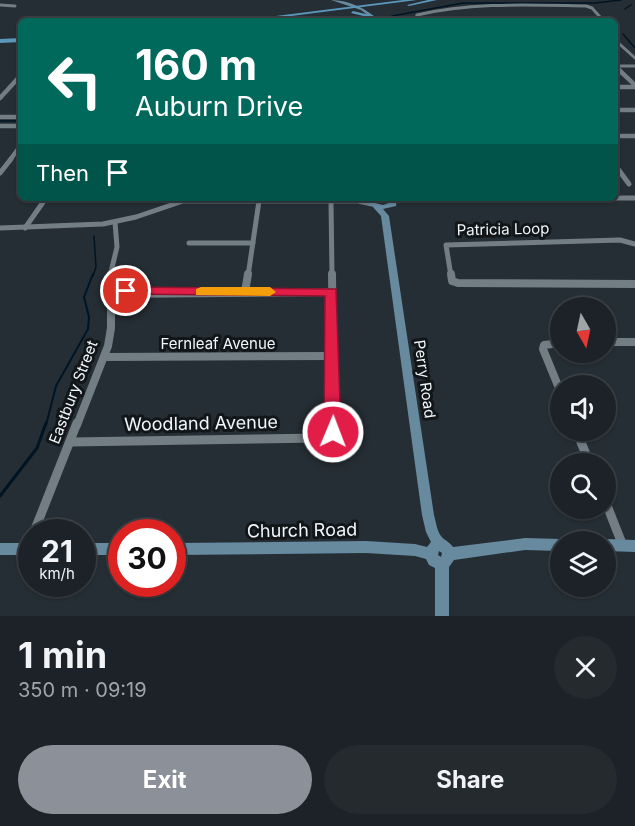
<!DOCTYPE html>
<html lang="en">
<head>
<meta charset="utf-8">
<style>
	:root { --surface:#1c2227; --page:#252a2f; --text:#f1f3f6; --muted:#a0a4a7; --line:#3a3f44; --accent:#8c9099 }
	body { margin:0; font-family:Inter,sans-serif; background:var(--page); color:var(--text); height:100vh; display:flex; flex-direction:column; font-size:22px; white-space:nowrap }
	* { box-sizing:border-box; margin:0 }
	p { font-size:20px; color:var(--muted) }
	.icon { flex:none; width:33px; height:33px; fill:none; stroke:currentColor; stroke-width:2; stroke-linecap:round; stroke-linejoin:round }
	.map { position:relative; height:616px; overflow:hidden }
	.drawer { display:flex; flex-direction:column; background:var(--surface); flex:1 }
	.drawer>* { flex:none }
	.hud { position:absolute; left:18px; top:18px; width:600px; height:183px; border-radius:9px; box-shadow:0 2px 4px #0004,0 0 0 2px var(--line); background:#00695c; color:#fff; overflow:hidden }
	.needle { width:39px; rotate:171deg }
	.tools { position:absolute; left:550px; top:297px; display:grid; gap:12px }
	.tools a { display:grid; place-items:center; width:66px; height:66px; border-radius:50%; background:var(--surface); box-shadow:0 2px 4px #0004,0 0 0 2px var(--line); font-size:30px }
	.speed { position:absolute; left:18px; top:519px; display:flex; gap:12px; font-size:30px; font-weight:700; text-align:center }
	.speed>* { display:grid; place-content:center; width:78px; height:78px; border-radius:50%; background:var(--surface); box-shadow:0 2px 4px #0004,0 0 0 2px var(--line); line-height:1 }
	.speed small { font-size:15px; font-weight:400 }
	.speed .limit { border:9px solid #d22; background:#fff; color:#111 }
	.pin { position:absolute; display:grid; place-items:center; width:51px; height:51px; color:#fff; margin:-26px; border:3px solid #fff; border-radius:50%; box-shadow:0 2px 6px #0007 }
	.me { position:absolute; width:66px; margin:-33px; rotate:1deg; stroke-linejoin:round; filter:drop-shadow(0 0 4px #0008) }
	.turn { display:flex; align-items:center; gap:21px; height:126px; padding:0 18px; font-size:27px }
	.turn .icon { width:78px; height:78px; stroke-width:2.5 }
	.turn b { display:block; font-size:42px; line-height:51px }
	.then { display:flex; align-items:center; height:57px; padding:0 18px; background:#0003; gap:12px; font-size:22px }
	.round { display:grid; place-items:center; flex:none; width:63px; height:63px; border-radius:32px; background:var(--page) }
	.head { display:flex; align-items:center; justify-content:space-between; height:102px; padding:0 18px }
	h1 { font-size:36px; font-weight:700; line-height:45px }
	.primary-button { display:flex; gap:12px; margin-top:auto; padding:12px 18px }
	.primary-button a { flex:1; height:69px; border-radius:36px; background:var(--accent); color:#fff; font-size:24px; font-weight:700; line-height:69px; text-align:center }
	.primary-button a+a { background:var(--page); color:var(--text) }
	.map>svg:first-child { display:block }
</style>
</head>
<body>
<div class="map">
<svg width="635" height="616" viewBox="0 0 635 616">
	<rect width="100%" height="100%" fill="#252e34"/>
	<g fill="none" stroke-linecap="round" stroke-linejoin="round">
		<g stroke="#001424" stroke-width="1.5">
			<polyline points="625,9 631,5"/>
			<polyline points="392,16 463,3 595,3 621,0"/>
			<polyline points="623,34 635,48"/>
			<polyline points="0,121 21,121"/>
			<polyline points="93,276 96,267 94,236"/>
		</g>
		<polyline stroke="#001424" stroke-width="2" points="46,425 56,386 88,329 89,317 84,297 93,274"/>
		<polyline stroke="#001424" stroke-width="3" points="0,496 37,448 46,423"/>
		<g stroke="#737d84" stroke-width="3">
			<polyline points="0,5 15,6"/>
			<polyline points="417,18 599,21"/>
			<path d="M 415,21 L 417,15 C 473,2 529,5 586,6 L 592,8 L 600,17"/>
			<polyline points="615,40 635,58"/>
			<polyline points="615,66 620,70"/>
			<polyline points="615,66 635,66"/>
		</g>
		<g stroke="#737d84" stroke-width="4.5">
			<polyline points="618,69 635,85"/>
			<polyline points="615,87 635,87"/>
			<polyline points="0,98 21,75"/>
			<polyline points="615,110 635,110"/>
			<polyline points="0,117 21,117"/>
			<polyline points="0,126 21,126"/>
			<polyline points="615,136 635,136"/>
			<polyline points="10,160 21,145"/>
		</g>
		<g stroke="#737d84" stroke-width="5">
			<polyline points="615,165 629,184"/>
			<polyline points="0,173 11,159"/>
			<polyline points="396,198 635,198"/>
			<polyline points="331,201 332,276"/>
			<polyline points="0,228 103,224 136,217 183,201 358,201 372,204"/>
			<polyline points="25,228 46,198"/>
			<polyline points="189,243 253,243"/>
			<polyline points="110,276 117,247 115,222"/>
			<polyline points="248,276 259,201"/>
			<polyline points="451,276 446,245 620,240 635,244"/>
		</g>
		<g stroke="#737d84" stroke-width="8">
			<polyline points="332,274 334,425"/>
			<polyline points="451,274 452,281 458,283 635,284"/>
			<polyline points="245,292 248,274"/>
			<polyline points="111,294 332,292"/>
			<polyline points="606,342 635,342"/>
			<polyline points="561,343 544,345 543,349 561,393"/>
			<polyline points="104,357 333,356"/>
			<polyline points="77,425 108,346 111,328 111,274"/>
		</g>
		<g stroke="#737d84" stroke-width="9">
			<polyline points="576,430 590,464"/>
			<polyline points="71,442 321,438 330,435 334,423"/>
			<polyline points="606,503 623,546"/>
			<polyline points="34,532 77,423"/>
		</g>
		<g fill="#678a9f" fill-rule="evenodd">
			<path d="M 331,0 C 349,0 367,9 380,21 L 375,21 L 361,10 Z"/>
			<path d="M 367,198 L 375,198 L 375,203 L 383,205 L 389,203 L 389,198 L 397,198 L 396,206 L 383,209 L 389,216 L 434,515 C 436,522 437,531 441,536 C 445,541 450,542 453,547 L 525,538 L 561,539 L 566,542 L 561,542 L 561,551 L 525,550 L 454,560 L 449,567 L 449,616 L 435,616 L 435,568 L 429,565 L 426,559 L 415,556 L 366,553 L 172,555 L 172,543 L 366,541 L 415,544 L 427,547 L 431,542 L 426,532 L 422,515 L 381,216 L 372,206 L 369,206 ZM 439,551 L 442,553 L 441,557 L 438,555 Z"/>
			<polygon points="606,539 635,540 635,552 606,551 606,542 601,542"/>
			<rect x="0" y="543" width="32" height="12"/>
			<rect x="82" y="543" width="40" height="12"/>
		</g>
		<g fill="#5a97bb" fill-rule="evenodd">
			<polygon points="403,0 417,0 252,21 236,21"/>
			<polygon points="428,0 437,0 409,6 407,5"/>
			<polygon points="353,11 378,17 378,18 376,19 351,13"/>
			<polygon points="21,38 21,42 0,43 0,39"/>
		</g>
	</g>
	<polygon fill="#e11d48" stroke="#92132f" stroke-width="1.5" points="126,287 336,289 341,432 339,437 327,437 324,432 325,296 121,294 119,291"/>
	<polygon fill="#f59e0b" points="201,287 270,287 276,292 270,296 196,295 196,289"/>
	<g text-anchor="middle" dominant-baseline="central" stroke-width="6" stroke-linejoin="round" paint-order="stroke">
		<g font-size="15" fill="#f0f6fa" stroke="#121618">
			<text transform="translate(503 229) rotate(-1)">Patricia Loop</text>
			<text x="218" y="343">Fernleaf Avenue</text>
			<text transform="translate(425 379) rotate(82)">Perry Road</text>
			<text transform="translate(73 392) rotate(-69)">Eastbury Street</text>
		</g>
		<g font-size="18" fill="#f0f6fa" stroke="#121618">
			<text transform="translate(201 423) rotate(-1)">Woodland Avenue</text>
			<text transform="translate(302 530) rotate(-1)">Church Road</text>
		</g>
	</g>
</svg>
<div class="tools">
<a><svg class="needle" viewBox="-14 -14 28 28"><path d="M0-13l5 13h-10z" fill="#e53935"/><path d="M0 13l5-13h-10z" fill="#a0a4a7"/></svg></a>
<a><svg class="icon" aria-label="sound" viewBox="0 0 24 24"><path d="M4 9h4l5-4v14l-5-4H4zM17 9q2 3 0 6"/></svg></a>
<a><svg class="icon" aria-label="search" viewBox="0 0 24 24"><circle cx="10" cy="10" r="6"/><path d="M15 15l6 6"/></svg></a>
<a><svg class="icon" aria-label="layers" viewBox="0 0 24 24"><path d="M12 4l9 5-9 5-9-5zM3 14l9 5 9-5"/></svg></a>
</div>
<div class="speed"><div>21<small>km/h</small></div><div class="limit">30</div></div>
<div class="pin" style="left:126px;top:291px;background:#d93025"><svg class="icon" aria-label="arrive" viewBox="0 0 24 24"><path d="M6 21V4h12l-3 4 3 4H6"/></svg></div>
<svg class="me" style="left:333px;top:432px" viewBox="-20 -20 40 40"><circle r="17" fill="#e11d48" stroke="#fff" stroke-width="3"/><path d="M0-11L8 9 0 5-8 9z" fill="#fff"/></svg>
<div class="hud">
<div class="turn"><svg class="icon" aria-label="left" viewBox="0 0 24 24"><path d="M17 20v-9H6M10 6l-5 5 5 5"/></svg><div><b>160 m</b>Auburn Drive</div></div>
<div class="then">Then<svg class="icon" aria-label="arrive" viewBox="0 0 24 24"><path d="M6 21V4h12l-3 4 3 4H6"/></svg></div>
</div>
</div>
<section class="drawer">
<div class="head"><div><h1>1 min</h1><p>350 m · 09:19</p></div><a class="round"><svg class="icon" aria-label="close" viewBox="0 0 24 24"><path d="M6 6l12 12M18 6L6 18"/></svg></a></div>
<div class="primary-button"><a>Exit</a><a>Share</a></div>
</section>
</body>
</html>
